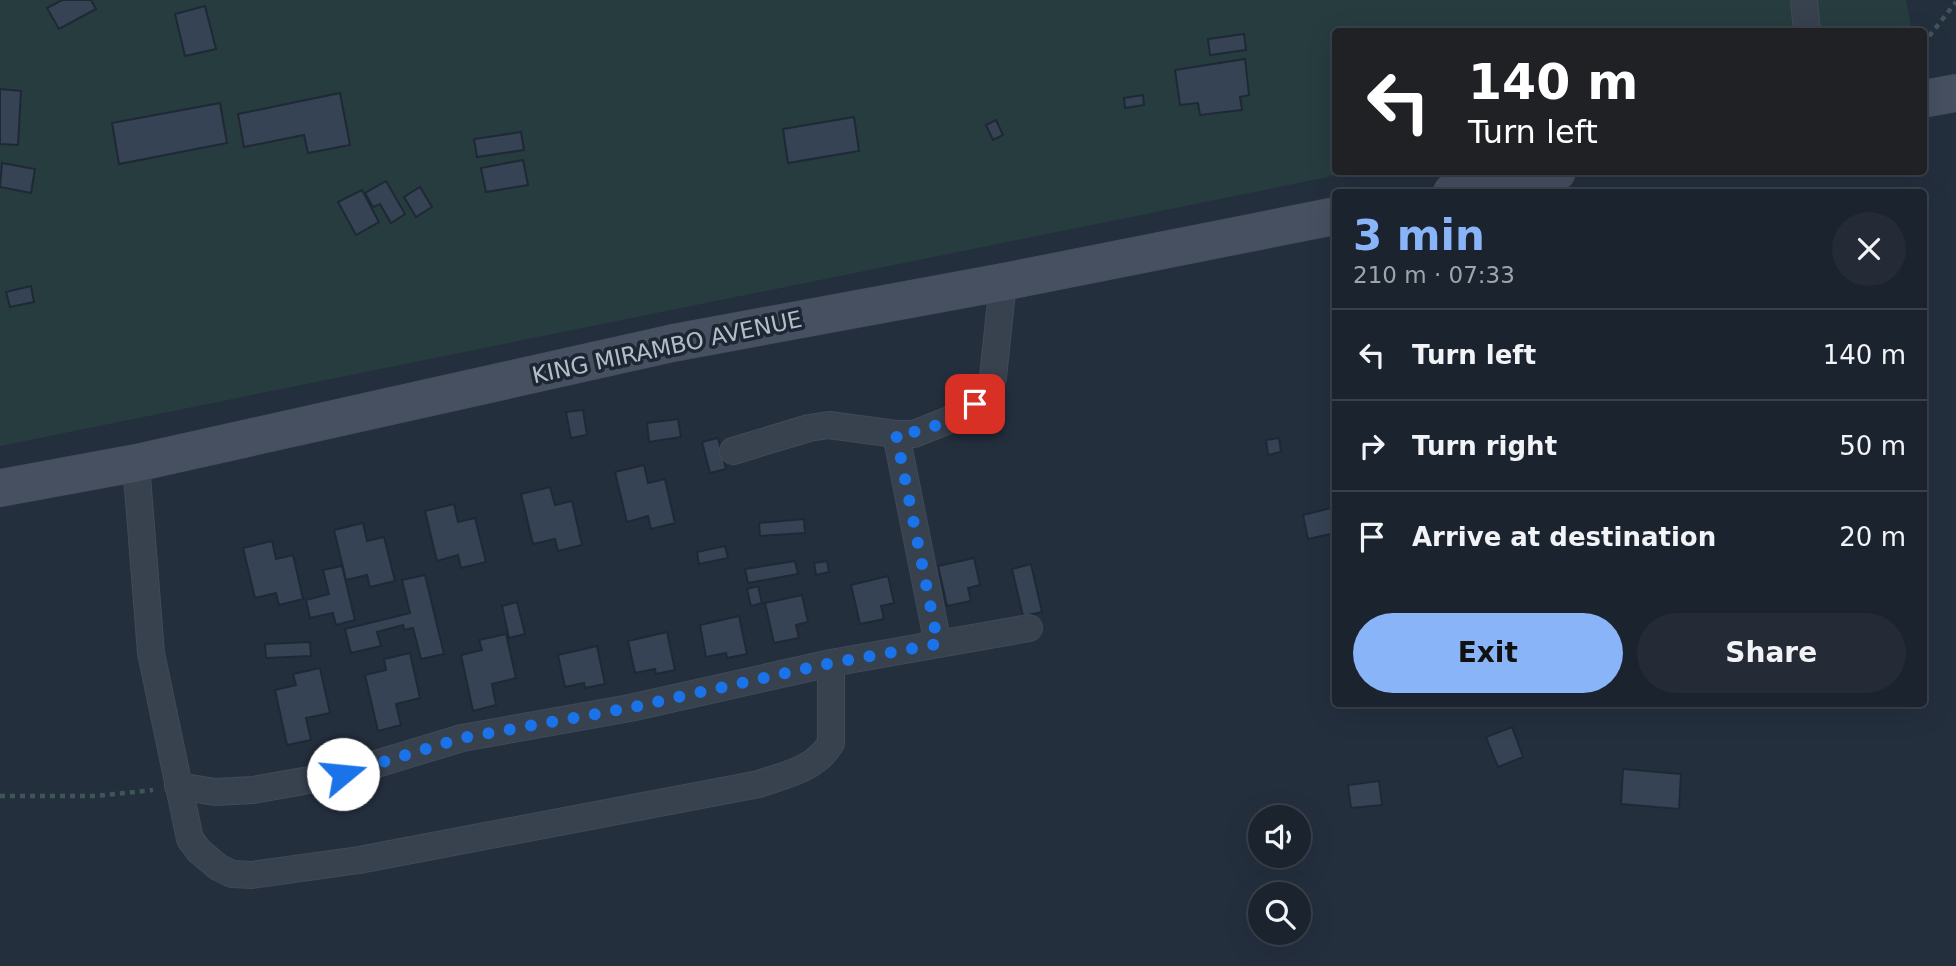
<!DOCTYPE html>
<html lang="en">
<head>
<meta charset="utf-8">
<style>
	:root { --surface:#1b232e; --page:#242b36; --text:#f1f3f6; --muted:#a0a4aa; --line:#39404a; --accent:#8ab4f8 }
	body { margin:0; font-family:"DejaVu Sans",sans-serif; background:var(--page); color:var(--text); height:100vh; display:flex; flex-direction:column; font-size:26px; white-space:nowrap }
	* { box-sizing:border-box; margin:0 }
	p { font-size:23px; color:var(--muted) }
	.icon { flex:none; width:38px; height:38px; fill:none; stroke:currentColor; stroke-width:2; stroke-linecap:round; stroke-linejoin:round }
	.map { position:relative; flex:1; overflow:hidden }
	.side { position:absolute; left:1332px; top:189px; width:595px; height:518px; display:flex; flex-direction:column; background:var(--surface); border-radius:7px; box-shadow:0 7px 28px #0002,0 0 0 2px var(--line) }
	.side>* { flex:none }
	.top-card { position:absolute; left:1332px; top:28px; width:595px; height:147px; border-radius:7px; box-shadow:0 7px 28px #0002,0 0 0 2px var(--line); background:#202124; color:#fff; overflow:hidden }
	.fabs { position:absolute; left:1248px; top:805px; display:grid; gap:14px }
	.fabs a { display:grid; place-items:center; width:63px; height:63px; border-radius:50%; background:var(--surface); box-shadow:0 7px 28px #0002,0 0 0 2px var(--line); font-size:35px }
	.pin { position:absolute; display:grid; place-items:center; width:60px; height:60px; color:#fff; margin:-30px; border-radius:14px; box-shadow:0 4px 10px #0006 }
	.me { position:absolute; width:77px; margin:-38px; rotate:73deg; stroke-linejoin:round; filter:drop-shadow(0 0 5px #0008) }
	.turn { display:flex; align-items:center; gap:24px; height:147px; padding:0 21px; font-size:32px }
	.turn .icon { width:91px; height:91px; stroke-width:2.5 }
	.turn b { display:block; font-size:49px; line-height:60px }
	.round { display:grid; place-items:center; flex:none; width:74px; height:74px; border-radius:37px; background:var(--page) }
	.headline { display:flex; align-items:center; justify-content:space-between; height:119px; padding:0 21px }
	h1 { font-size:42px; font-weight:800; line-height:52px; color:var(--accent) }
	.button { display:flex; gap:14px; margin-top:auto; padding:14px 21px }
	.button a { flex:1; height:80px; border-radius:42px; background:var(--accent); color:#111; font-size:28px; font-weight:800; line-height:80px; text-align:center }
	.button a+a { background:var(--page); color:var(--text) }
	ul { padding:0; list-style:none }
	li { display:flex; align-items:center; gap:21px; height:91px; padding:0 21px; border-top:2px solid var(--line) }
	li div { flex:1 }
	li b { display:block; font-size:26px }
	li em { font-style:normal }
	.map>svg:first-child { display:block }
</style>
</head>
<body>
<div class="map">
<svg width="1956" height="966" viewBox="0 0 1956 966">
	<rect width="100%" height="100%" fill="#242f3e"/>
	<polygon fill="#263c3f" points="0,0 1906,0 1912,31 1335,32 1335,172 1353,172 0,446"/>
	<g fill="#364354" stroke="#1f2835" stroke-width="2">
		<polygon points="62,0 91,0 96,9 59,29 47,8"/>
		<polygon points="205,6 216,49 185,56 175,14"/>
		<polygon points="1244,34 1246,50 1210,55 1208,39"/>
		<polygon points="1245,59 1249,95 1240,97 1242,110 1200,115 1198,103 1180,105 1175,70"/>
		<polygon points="0,89 21,91 18,145 0,144"/>
		<polygon points="340,93 350,145 308,153 304,135 244,147 238,114"/>
		<polygon points="1143,95 1144,105 1125,108 1124,98"/>
		<polygon points="220,103 227,143 119,164 112,123"/>
		<polygon points="854,117 859,151 788,163 783,129"/>
		<polygon points="996,120 1003,135 993,140 986,125"/>
		<polygon points="521,132 524,150 477,157 474,139"/>
		<polygon points="523,160 528,185 486,192 481,168"/>
		<polygon points="2,163 35,169 31,193 0,187"/>
		<polygon points="386,181 405,214 391,223 380,204 373,207 365,193"/>
		<polygon points="420,187 432,207 416,217 404,197"/>
		<polygon points="362,190 379,222 356,235 338,202"/>
		<polygon points="31,286 34,302 10,307 6,292"/>
		<polygon points="583,410 587,435 571,438 566,412"/>
		<polygon points="678,419 681,437 649,442 647,423"/>
		<polygon points="718,438 726,469 710,473 702,442"/>
		<polygon points="1279,438 1281,452 1268,455 1266,440"/>
		<polygon points="644,465 648,483 665,479 675,523 651,529 648,516 627,522 615,472"/>
		<polygon points="550,487 555,505 572,501 582,545 558,551 555,539 533,544 521,494"/>
		<polygon points="454,504 458,522 475,518 486,562 461,568 458,555 437,561 425,511"/>
		<polygon points="1335,507 1335,533 1308,539 1303,515"/>
		<polygon points="804,519 805,533 760,536 759,523"/>
		<polygon points="363,523 367,541 384,537 395,581 370,587 367,575 346,580 334,530"/>
		<polygon points="272,541 276,559 293,555 303,599 279,605 276,593 255,598 243,548"/>
		<polygon points="725,546 728,558 699,564 697,552"/>
		<polygon points="974,558 980,585 968,588 971,601 947,606 938,566"/>
		<polygon points="795,561 798,574 748,583 745,569"/>
		<polygon points="827,561 829,572 816,575 814,563"/>
		<polygon points="1031,564 1042,612 1023,616 1012,569"/>
		<polygon points="342,566 355,620 336,625 333,613 310,618 306,600 329,594 323,570"/>
		<polygon points="425,575 444,654 421,659 413,628 404,630 403,625 377,632 381,646 351,653 345,629 410,613 402,580"/>
		<polygon points="888,576 894,603 881,606 884,619 860,624 851,585"/>
		<polygon points="758,586 762,603 751,606 747,589"/>
		<polygon points="802,595 808,622 796,625 799,638 774,643 765,603"/>
		<polygon points="517,602 525,634 509,638 502,606"/>
		<polygon points="739,616 747,654 727,658 726,653 706,657 700,625"/>
		<polygon points="667,632 675,670 656,674 655,669 635,673 628,641"/>
		<polygon points="506,634 516,678 492,684 496,705 473,711 461,655 482,650 479,640"/>
		<polygon points="310,642 311,656 266,658 265,644"/>
		<polygon points="597,646 605,684 585,688 584,683 565,687 558,655"/>
		<polygon points="410,653 420,698 396,704 401,725 378,731 365,675 386,670 384,659"/>
		<polygon points="320,668 330,713 306,718 311,740 287,745 275,690 296,685 293,674"/>
		<polygon points="1512,727 1523,757 1498,767 1486,737"/>
		<polygon points="1623,769 1681,774 1679,809 1621,804"/>
		<polygon points="1379,781 1382,805 1351,808 1348,785"/>
	</g>
	<g fill="none" stroke-linecap="round" stroke-linejoin="round">
		<g stroke="#414a57" stroke-width="28">
			<g id="street">
				<polyline points="1804,0 1807,32"/>
				<polyline points="896,434 938,644"/>
				<polyline points="733,451 809,428 829,425 896,434 914,434 954,418 975,404 988,392 993,377 1003,282"/>
				<path d="M 136,463 L 151,653 L 190,839 L 199,851 L 218,867 L 232,874 L 252,875 L 359,860 L 759,784 C 785,775 816,769 831,743 L 831,663"/>
				<polyline points="178,786 215,792 253,790 343,774 462,738 630,708 831,663 1029,628"/>
			</g>
		</g>
		<g stroke="#414a57" stroke-width="38">
			<g id="secondary">
				<polyline points="1923,99 1956,93"/>
				<polyline points="1452,192 1557,172"/>
				<polyline points="0,488 136,463 673,343 1003,282 1335,216"/>
			</g>
		</g>
		<g stroke="#3f5557" stroke-width="4.5" stroke-dasharray="5 5" stroke-linecap="butt">
			<polyline points="1923,44 1956,2"/>
			<polyline points="0,796 96,796 153,790"/>
		</g>
		<use href="#street" stroke="#38414e" stroke-width="26"/>
		<use href="#secondary" stroke="#465061" stroke-width="37"/>
	</g>
	<g fill="none" stroke-linecap="round" stroke-linejoin="round">
		<path stroke="#1a73e8" stroke-width="12" stroke-dasharray="0 21.6" d="M 343,774 L 462,738 L 629,708 L 831,663 L 938,644 L 896,434 C 926,433 951,420 975,404"/>
	</g>
	<g text-anchor="middle" dominant-baseline="central" stroke-width="7" stroke-linejoin="round" paint-order="stroke">
		<g font-size="23" fill="#b4bcc9" stroke="#1d2633">
			<text transform="translate(667 347) rotate(-12)">KING MIRAMBO AVENUE</text>
		</g>
	</g>
</svg>
<div class="fabs">
<a><svg class="icon" aria-label="sound" viewBox="0 0 24 24"><path d="M4 9h4l5-4v14l-5-4H4zM17 9q2 3 0 6"/></svg></a>
<a><svg class="icon" aria-label="search" viewBox="0 0 24 24"><circle cx="10" cy="10" r="6"/><path d="M15 15l6 6"/></svg></a>
</div>
<div class="pin" style="left:975px;top:404px;background:#d93025"><svg class="icon" aria-label="arrive" viewBox="0 0 24 24"><path d="M6 21V4h12l-3 4 3 4H6"/></svg></div>
<svg class="me" style="left:343px;top:774px" viewBox="-20 -20 40 40"><circle r="19" fill="#fff"/><path d="M0-13L10 11 0 6-10 11z" fill="#1a73e8"/></svg>
<div class="top-card">
<div class="turn"><svg class="icon" aria-label="left" viewBox="0 0 24 24"><path d="M17 20v-9H6M10 6l-5 5 5 5"/></svg><div><b>140 m</b>Turn left</div></div>
</div>
<section class="side">
<div class="headline"><div><h1>3 min</h1><p>210 m · 07:33</p></div><a class="round"><svg class="icon" aria-label="close" viewBox="0 0 24 24"><path d="M6 6l12 12M18 6L6 18"/></svg></a></div>
<ul>
<li><svg class="icon" aria-label="left" viewBox="0 0 24 24"><path d="M17 20v-9H6M10 6l-5 5 5 5"/></svg><div><b>Turn left</b></div><em>140 m</em></li>
<li><svg class="icon" aria-label="right" viewBox="0 0 24 24"><path d="M7 20v-9h11M14 6l5 5-5 5"/></svg><div><b>Turn right</b></div><em>50 m</em></li>
<li><svg class="icon" aria-label="arrive" viewBox="0 0 24 24"><path d="M6 21V4h12l-3 4 3 4H6"/></svg><div><b>Arrive at destination</b></div><em>20 m</em></li>
</ul>
<div class="button"><a>Exit</a><a>Share</a></div>
</section>
</div>
</body>
</html>
